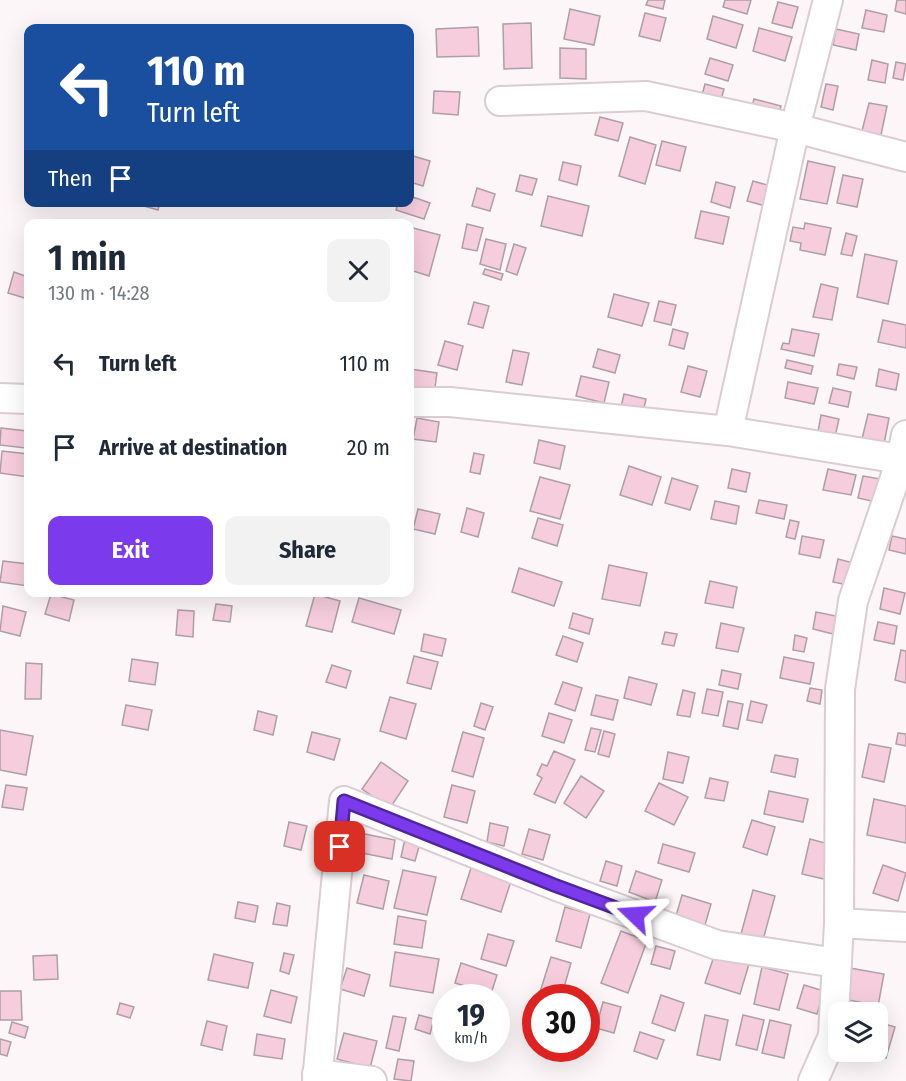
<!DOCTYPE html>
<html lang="en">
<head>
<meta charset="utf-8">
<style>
	:root { --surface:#fff; --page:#f2f2f3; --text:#1f2937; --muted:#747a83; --accent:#7c3aed }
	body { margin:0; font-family:"Fira Sans Condensed",sans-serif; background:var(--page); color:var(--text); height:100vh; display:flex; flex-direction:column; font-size:22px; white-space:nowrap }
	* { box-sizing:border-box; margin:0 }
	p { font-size:20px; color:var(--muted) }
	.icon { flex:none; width:33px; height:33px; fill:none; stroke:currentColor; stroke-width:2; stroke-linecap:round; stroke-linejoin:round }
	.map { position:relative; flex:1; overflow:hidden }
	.panel { position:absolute; left:24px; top:219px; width:390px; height:378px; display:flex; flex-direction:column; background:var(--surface); border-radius:12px; box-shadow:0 6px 24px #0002 }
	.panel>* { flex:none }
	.banner { position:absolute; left:24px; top:24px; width:390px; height:183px; border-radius:12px; box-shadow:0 6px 24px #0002; background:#1a4fa0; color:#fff; overflow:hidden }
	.controls { position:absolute; left:828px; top:1002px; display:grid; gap:12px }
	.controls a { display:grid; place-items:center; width:60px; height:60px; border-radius:12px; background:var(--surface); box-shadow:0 6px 24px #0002; font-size:30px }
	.speed { position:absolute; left:432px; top:984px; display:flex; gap:12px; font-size:30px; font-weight:700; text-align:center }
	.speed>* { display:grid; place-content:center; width:78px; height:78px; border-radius:50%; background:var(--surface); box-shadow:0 6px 24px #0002; line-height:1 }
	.speed small { font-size:15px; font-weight:400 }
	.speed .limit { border:9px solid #d22; background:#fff; color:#111 }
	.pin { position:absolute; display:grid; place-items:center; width:51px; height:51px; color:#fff; margin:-26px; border-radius:12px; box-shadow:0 3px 9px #0006 }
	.me { position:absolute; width:66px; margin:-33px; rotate:290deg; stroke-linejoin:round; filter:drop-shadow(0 0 4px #0008) }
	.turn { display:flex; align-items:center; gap:21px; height:126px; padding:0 24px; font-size:27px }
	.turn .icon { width:78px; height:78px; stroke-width:2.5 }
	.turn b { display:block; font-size:42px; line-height:51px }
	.then { display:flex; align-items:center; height:57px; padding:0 24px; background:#0003; gap:12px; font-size:22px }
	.round { display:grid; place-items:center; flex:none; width:63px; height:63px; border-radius:12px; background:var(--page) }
	.head { display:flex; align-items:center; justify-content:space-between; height:102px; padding:0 24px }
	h1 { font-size:36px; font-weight:700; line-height:45px }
	.cta { display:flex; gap:12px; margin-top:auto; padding:12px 24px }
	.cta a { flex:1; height:69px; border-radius:12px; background:var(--accent); color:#fff; font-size:24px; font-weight:700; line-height:69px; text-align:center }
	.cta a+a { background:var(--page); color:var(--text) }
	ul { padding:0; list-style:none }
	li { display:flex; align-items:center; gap:18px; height:84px; padding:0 24px }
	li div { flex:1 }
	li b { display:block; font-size:22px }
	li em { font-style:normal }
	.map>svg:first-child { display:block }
</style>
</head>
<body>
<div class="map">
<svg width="906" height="1081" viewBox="0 0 906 1081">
	<rect width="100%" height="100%" fill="#fdf6f9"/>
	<g fill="#f6cddd" stroke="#ae9fa4" stroke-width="1.5">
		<polygon points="648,0 665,0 663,9 646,5"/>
		<polygon points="725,0 751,0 747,14 723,7"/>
		<polygon points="897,0 906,0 906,14 895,11"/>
		<polygon points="778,2 798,7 792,28 772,23"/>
		<polygon points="570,9 600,16 594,45 564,39"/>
		<polygon points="866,10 887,15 884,32 862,28"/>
		<polygon points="645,13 666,18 660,41 639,36"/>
		<polygon points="713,16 743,25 736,48 707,39"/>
		<polygon points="531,23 532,68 504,69 503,24"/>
		<polygon points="478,27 479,56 437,57 436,29"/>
		<polygon points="759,28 792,37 785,61 753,51"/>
		<polygon points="836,29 859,34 856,50 833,45"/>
		<polygon points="560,48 586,49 586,79 560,78"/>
		<polygon points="710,58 733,65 728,81 705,74"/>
		<polygon points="872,60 888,64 885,83 868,80"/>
		<polygon points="896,62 906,64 903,80 893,78"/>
		<polygon points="705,84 724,89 719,107 700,102"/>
		<polygon points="826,84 838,86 833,110 821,107"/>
		<polygon points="434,91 460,92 458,115 433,113"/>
		<polygon points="754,99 781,106 775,129 748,122"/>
		<polygon points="869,103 887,106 881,135 862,131"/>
		<polygon points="600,117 623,123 618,141 595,135"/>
		<polygon points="630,137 656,145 645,184 619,176"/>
		<polygon points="662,141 686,147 680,171 656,165"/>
		<polygon points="410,155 430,161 423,186 410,182"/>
		<polygon points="808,161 835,167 827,204 800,199"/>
		<polygon points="563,162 581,166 577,185 559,180"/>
		<polygon points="520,175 537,179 532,195 516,191"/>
		<polygon points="843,175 863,179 857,207 837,203"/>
		<polygon points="753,181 774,187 769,207 747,201"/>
		<polygon points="716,182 735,187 730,208 711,202"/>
		<polygon points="477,188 495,194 490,211 472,206"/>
		<polygon points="410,196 430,203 424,219 396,210 398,202 410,202"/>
		<polygon points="548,196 589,206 582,236 541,226"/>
		<polygon points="130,202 160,202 158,210"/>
		<polygon points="701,211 729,217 723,244 695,238"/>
		<polygon points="805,223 831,228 825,255 800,250 801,243 790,241 793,227 804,229"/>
		<polygon points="467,224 483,228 477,251 462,248"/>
		<polygon points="413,228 440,235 429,276 410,270 410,242"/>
		<polygon points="846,233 857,236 852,256 841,254"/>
		<polygon points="486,239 506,244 500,270 480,264"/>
		<polygon points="514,244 526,248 517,275 506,271"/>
		<polygon points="865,254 897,261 888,304 857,297"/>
		<polygon points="485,269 503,274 501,280 483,274"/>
		<polygon points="14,272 28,277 28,299 8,293"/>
		<polygon points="821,284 838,288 832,320 813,317"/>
		<polygon points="614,294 649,303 642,326 608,317"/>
		<polygon points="659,301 676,305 671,325 654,321"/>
		<polygon points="474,302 489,306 483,328 468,324"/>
		<polygon points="883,320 906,325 906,348 878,342"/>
		<polygon points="673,329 688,333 684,349 669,345"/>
		<polygon points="792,329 819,334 814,356 781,349 783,343 789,344"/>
		<polygon points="445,341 463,346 457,370 438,365"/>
		<polygon points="598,349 620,355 615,373 593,367"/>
		<polygon points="513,350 529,353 522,385 506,382"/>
		<polygon points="787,360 813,366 811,374 785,368"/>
		<polygon points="839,364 857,367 854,379 837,375"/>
		<polygon points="688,366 707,371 700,397 681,392"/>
		<polygon points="410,369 437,373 434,395 410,392"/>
		<polygon points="879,369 899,374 896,390 876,386"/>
		<polygon points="581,376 609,382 604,403 576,396"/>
		<polygon points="788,382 818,388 814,404 785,398"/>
		<polygon points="833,388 851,392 848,407 829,403"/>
		<polygon points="624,394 646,399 642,417 620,411"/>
		<polygon points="868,414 889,418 884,444 862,439"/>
		<polygon points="821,415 839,419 834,441 817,437"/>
		<polygon points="417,418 439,422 436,442 413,439"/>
		<polygon points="1,428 27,431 25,448 0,445"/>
		<polygon points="539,440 565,446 560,469 534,463"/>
		<polygon points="2,451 28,454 28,477 0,473"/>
		<polygon points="474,453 484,455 480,474 470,472"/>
		<polygon points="629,466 661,477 652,505 620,495"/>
		<polygon points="732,469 750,473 746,492 728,488"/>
		<polygon points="828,469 856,475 851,495 823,490"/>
		<polygon points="863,476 886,480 881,503 858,498"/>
		<polygon points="540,477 570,485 560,519 530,511"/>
		<polygon points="672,478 698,486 690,510 665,503"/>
		<polygon points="759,500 787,505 784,519 756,513"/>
		<polygon points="715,501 739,506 736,524 711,519"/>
		<polygon points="467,508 484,513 478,537 461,532"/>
		<polygon points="418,509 440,514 435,534 413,529"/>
		<polygon points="538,518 563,525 557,546 532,538"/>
		<polygon points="790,520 799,522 795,539 786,537"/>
		<polygon points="802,536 824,540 820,558 799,554"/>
		<polygon points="892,536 906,539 906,554 889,550"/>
		<polygon points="838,559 857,564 853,586 833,582"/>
		<polygon points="3,561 28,564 28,586 0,582"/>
		<polygon points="609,565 647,573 640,606 602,599"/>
		<polygon points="519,568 562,582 554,606 512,592"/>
		<polygon points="710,581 737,587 733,608 705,603"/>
		<polygon points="884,588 905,593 900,614 880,609"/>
		<polygon points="51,594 74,600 69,621 45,614"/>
		<polygon points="315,594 340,601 332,632 306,626"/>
		<polygon points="359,598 401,610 394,634 352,622"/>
		<polygon points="216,604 232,606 230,622 213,620"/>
		<polygon points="3,606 26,612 20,636 0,631"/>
		<polygon points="178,610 194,611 193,637 176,635"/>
		<polygon points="816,612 836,616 833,634 813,629"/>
		<polygon points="573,613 593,619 589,634 569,628"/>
		<polygon points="878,622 897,626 894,644 874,640"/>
		<polygon points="721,623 744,628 738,652 716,648"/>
		<polygon points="665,632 677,634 674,646 662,644"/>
		<polygon points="424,634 446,639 442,656 421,651"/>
		<polygon points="795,635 807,638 804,652 793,650"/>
		<polygon points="563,636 583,643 577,662 556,655"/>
		<polygon points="901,650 906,651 906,683 895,680"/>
		<polygon points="414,656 438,662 431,689 407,683"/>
		<polygon points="784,657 814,663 810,684 780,678"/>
		<polygon points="132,659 158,663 155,685 129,681"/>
		<polygon points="26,663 42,664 41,699 25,699"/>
		<polygon points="332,665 351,671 346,688 326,682"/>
		<polygon points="722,670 741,674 738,689 719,685"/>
		<polygon points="629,677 657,684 651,705 624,698"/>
		<polygon points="563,682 582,688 575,711 555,704"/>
		<polygon points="810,688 822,690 820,704 807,701"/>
		<polygon points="707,689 723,692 718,716 702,713"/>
		<polygon points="683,690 695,693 690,717 677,715"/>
		<polygon points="596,695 618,700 613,720 591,715"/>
		<polygon points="390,697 416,704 406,739 380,731"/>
		<polygon points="728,701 743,704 738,729 723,726"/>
		<polygon points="751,701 767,705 762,723 747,720"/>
		<polygon points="481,703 493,707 485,730 474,726"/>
		<polygon points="126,705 152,710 148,730 122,725"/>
		<polygon points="258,711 277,716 273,735 254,730"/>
		<polygon points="549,713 572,720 564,743 542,736"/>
		<polygon points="591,728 601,730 595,752 585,750"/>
		<polygon points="0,730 33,736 26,775 0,770"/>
		<polygon points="604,731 615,734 609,757 598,754"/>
		<polygon points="312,732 340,739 334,760 307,752"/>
		<polygon points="463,732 484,738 473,777 452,771"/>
		<polygon points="898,733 906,734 906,746 896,744"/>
		<polygon points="869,744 891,748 884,782 862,777"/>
		<polygon points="554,751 575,760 555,803 534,794 542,778 537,775 542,764 547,766"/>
		<polygon points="668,752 689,757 683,783 663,779"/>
		<polygon points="775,755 798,759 795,777 771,772"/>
		<polygon points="381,762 408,781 390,808 362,789"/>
		<polygon points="581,776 604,791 586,818 564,803"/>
		<polygon points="710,778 728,782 724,801 705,798"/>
		<polygon points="659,783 688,797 674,825 645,811"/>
		<polygon points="6,785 27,788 23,810 2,807"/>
		<polygon points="452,785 475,791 467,823 444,817"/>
		<polygon points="769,791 808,799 803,822 764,814"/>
		<polygon points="874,799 906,806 906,843 867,835"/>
		<polygon points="752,820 775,827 767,855 743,847"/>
		<polygon points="289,822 307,826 301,850 284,846"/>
		<polygon points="490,823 508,827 504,846 487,842"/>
		<polygon points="529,829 550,835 543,860 522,854"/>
		<polygon points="360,833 395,840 392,859 357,852"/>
		<polygon points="405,839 420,843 415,861 401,857"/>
		<polygon points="810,839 832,845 824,879 802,874"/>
		<polygon points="663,844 695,853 689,872 658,863"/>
		<polygon points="606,861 622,866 617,886 600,881"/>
		<polygon points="472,865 512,878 501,912 461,899"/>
		<polygon points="883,865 906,873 898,901 873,893"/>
		<polygon points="403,870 436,877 427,915 394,908"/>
		<polygon points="636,871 662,880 655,902 629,892"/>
		<polygon points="364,875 389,881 383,909 357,903"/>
		<polygon points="753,890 775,896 760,951 738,945"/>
		<polygon points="682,895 711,904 703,932 674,923"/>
		<polygon points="238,902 258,906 255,922 235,918"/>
		<polygon points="277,903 290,906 287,926 273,924"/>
		<polygon points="565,907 590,914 581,948 556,941"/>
		<polygon points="398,916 426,921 422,948 394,944"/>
		<polygon points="621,931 647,941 628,993 601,983"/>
		<polygon points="488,934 514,941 506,966 481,959"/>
		<polygon points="656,946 675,951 670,969 651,964"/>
		<polygon points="395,952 439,959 433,993 390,986"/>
		<polygon points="284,953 294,955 289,974 280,971"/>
		<polygon points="715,953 749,964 740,994 705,983"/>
		<polygon points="214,954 253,963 248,988 208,980"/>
		<polygon points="57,955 58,979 34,980 33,956"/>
		<polygon points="551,957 571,963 561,998 540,992"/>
		<polygon points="461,963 497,975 491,994 455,983"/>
		<polygon points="762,967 788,974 779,1010 754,1004"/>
		<polygon points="347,968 370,975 364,996 340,989"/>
		<polygon points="850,968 884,974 878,1006 844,999"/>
		<polygon points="804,985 824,991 817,1014 797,1008"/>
		<polygon points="271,990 297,997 291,1023 264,1016"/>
		<polygon points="0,991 21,991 22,1020 0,1020"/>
		<polygon points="661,995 684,1003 675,1031 652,1023"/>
		<polygon points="603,1002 621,1007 614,1033 596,1028"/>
		<polygon points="120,1003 134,1007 130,1018 117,1014"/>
		<polygon points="419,1015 434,1019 430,1034 415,1029"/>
		<polygon points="705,1015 728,1020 720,1060 697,1055"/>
		<polygon points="743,1015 764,1020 757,1050 736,1045"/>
		<polygon points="393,1016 406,1018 399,1051 386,1048"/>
		<polygon points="770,1020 791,1025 784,1058 762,1053"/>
		<polygon points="207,1021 227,1026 222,1050 201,1045"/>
		<polygon points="12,1022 28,1027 25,1038 9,1033"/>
		<polygon points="878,1022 895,1027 886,1058 863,1052 878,1052"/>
		<polygon points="640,1032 664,1040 657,1059 634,1051"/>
		<polygon points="344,1033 377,1041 370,1068 337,1059"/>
		<polygon points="257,1034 285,1039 282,1059 254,1055"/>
		<polygon points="0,1039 11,1042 7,1056 0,1054"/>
		<polygon points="398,1059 414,1061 411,1081 394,1079"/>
	</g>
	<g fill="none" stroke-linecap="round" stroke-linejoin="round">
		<g stroke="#dbccd1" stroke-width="32">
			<g id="minor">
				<polyline points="500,101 646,96 795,128 906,157"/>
				<polyline points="0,398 28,399"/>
				<polyline points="410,402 450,402 728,431 906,460"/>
				<polyline points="728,431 795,128 828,0"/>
				<polyline points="839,923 906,927"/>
				<polyline points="317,1074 372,1081"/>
				<polyline points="317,1081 344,801 554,885 717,945 837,963"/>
				<polyline points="813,1081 833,1036 839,923 840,689 853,601 901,460 906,435"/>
			</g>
		</g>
		<use href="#minor" stroke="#fff" stroke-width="28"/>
	</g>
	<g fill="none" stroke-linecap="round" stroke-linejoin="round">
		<g stroke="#51269a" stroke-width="15">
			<polyline id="route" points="340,847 344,801 554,885 635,915"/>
		</g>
		<use href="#route" stroke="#7c3aed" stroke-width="10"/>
	</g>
</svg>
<div class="controls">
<a><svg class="icon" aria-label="layers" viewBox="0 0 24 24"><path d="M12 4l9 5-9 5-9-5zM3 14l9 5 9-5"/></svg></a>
</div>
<div class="speed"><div>19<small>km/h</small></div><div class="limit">30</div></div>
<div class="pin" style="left:340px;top:847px;background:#d93025"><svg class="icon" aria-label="arrive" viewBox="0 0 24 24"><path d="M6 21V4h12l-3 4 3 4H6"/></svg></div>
<svg class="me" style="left:635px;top:915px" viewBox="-20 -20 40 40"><path d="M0-17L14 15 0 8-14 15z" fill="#7c3aed" stroke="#fff" stroke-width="4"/></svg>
<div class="banner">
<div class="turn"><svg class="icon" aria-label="left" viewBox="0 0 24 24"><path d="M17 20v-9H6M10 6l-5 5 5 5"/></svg><div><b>110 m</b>Turn left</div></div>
<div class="then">Then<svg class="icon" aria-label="arrive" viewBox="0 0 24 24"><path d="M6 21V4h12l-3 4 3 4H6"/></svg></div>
</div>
<section class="panel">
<div class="head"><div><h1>1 min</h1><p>130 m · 14:28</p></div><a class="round"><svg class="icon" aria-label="close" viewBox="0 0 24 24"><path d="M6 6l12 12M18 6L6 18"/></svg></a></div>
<ul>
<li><svg class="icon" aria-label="left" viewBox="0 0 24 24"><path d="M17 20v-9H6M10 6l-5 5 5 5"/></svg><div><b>Turn left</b></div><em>110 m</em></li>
<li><svg class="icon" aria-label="arrive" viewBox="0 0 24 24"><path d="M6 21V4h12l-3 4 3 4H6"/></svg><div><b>Arrive at destination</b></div><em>20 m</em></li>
</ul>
<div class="cta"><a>Exit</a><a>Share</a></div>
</section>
</div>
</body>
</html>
